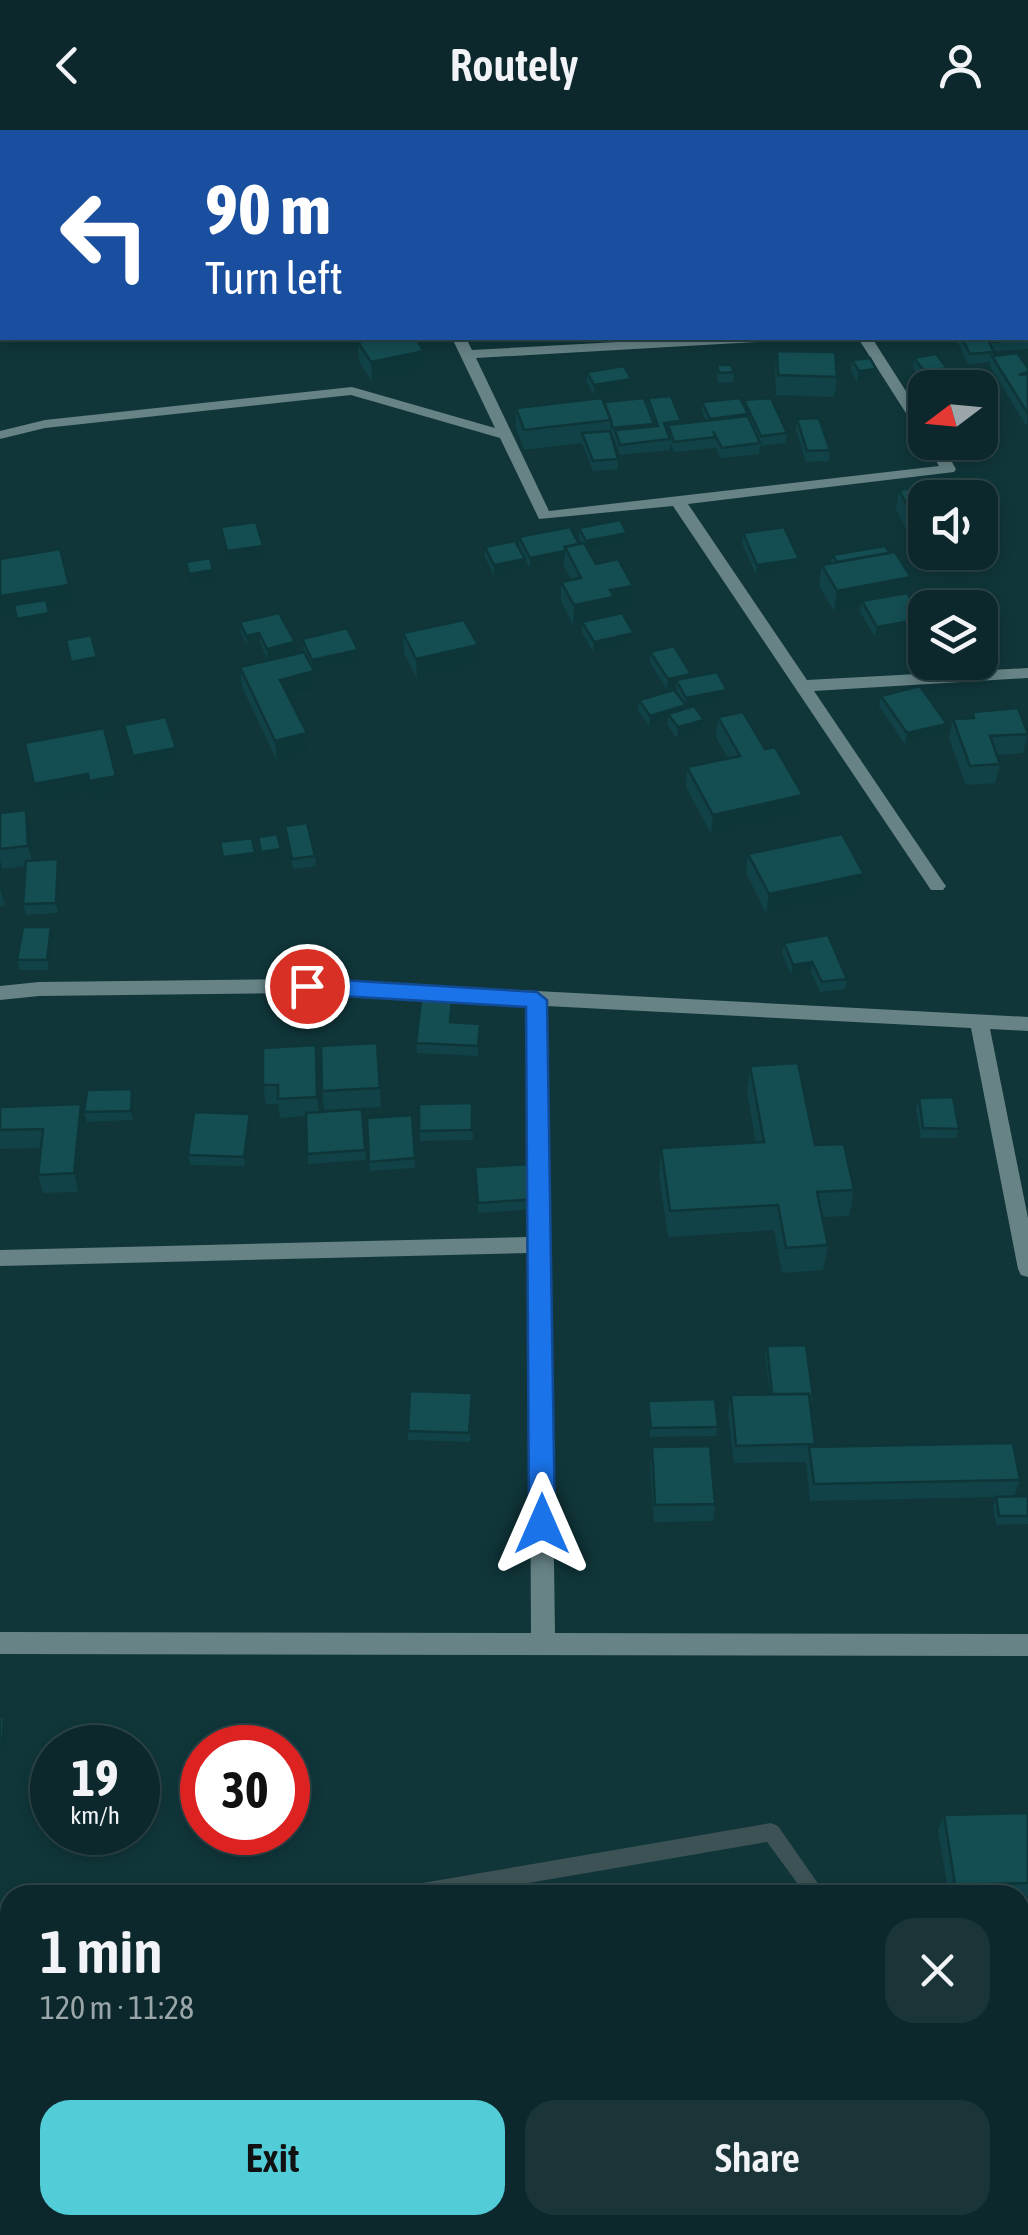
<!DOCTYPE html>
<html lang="en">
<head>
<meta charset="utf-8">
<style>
	:root { --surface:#0c282c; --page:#1a3438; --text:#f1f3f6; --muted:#9aa6a9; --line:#2c4448; --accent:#52ccd6 }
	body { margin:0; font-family:"Asap Condensed",sans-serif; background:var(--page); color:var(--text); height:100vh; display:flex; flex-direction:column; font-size:38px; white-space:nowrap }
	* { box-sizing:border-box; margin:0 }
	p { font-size:32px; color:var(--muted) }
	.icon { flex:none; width:55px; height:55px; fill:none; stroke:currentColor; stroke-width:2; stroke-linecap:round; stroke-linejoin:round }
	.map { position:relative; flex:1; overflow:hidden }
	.side { position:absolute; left:0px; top:1755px; width:1030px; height:350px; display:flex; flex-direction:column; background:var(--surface); border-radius:30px 30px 0 0; box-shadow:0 5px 15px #0003,0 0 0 2px var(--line) }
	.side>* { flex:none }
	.hud { position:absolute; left:0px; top:0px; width:1030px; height:210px; box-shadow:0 5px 15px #0003,0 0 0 2px var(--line); background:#1a4fa0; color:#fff; overflow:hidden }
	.needle { width:65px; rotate:254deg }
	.controls { position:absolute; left:908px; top:240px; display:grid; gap:20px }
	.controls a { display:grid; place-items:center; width:90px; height:90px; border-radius:20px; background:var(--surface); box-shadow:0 5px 15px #0003,0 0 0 2px var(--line); font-size:50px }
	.speed { position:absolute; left:30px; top:1595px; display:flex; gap:20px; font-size:50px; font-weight:700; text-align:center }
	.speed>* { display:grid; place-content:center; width:130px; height:130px; border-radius:50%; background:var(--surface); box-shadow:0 5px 15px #0003,0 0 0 2px var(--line); line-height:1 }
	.speed small { font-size:25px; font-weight:400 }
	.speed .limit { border:15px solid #d22; background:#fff; color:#111 }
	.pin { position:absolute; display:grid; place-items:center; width:85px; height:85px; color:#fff; margin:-42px; border:5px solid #fff; border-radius:50%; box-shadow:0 2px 10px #0007 }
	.me { position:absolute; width:110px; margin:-55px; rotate:0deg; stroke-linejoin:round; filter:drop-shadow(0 0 8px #0008) }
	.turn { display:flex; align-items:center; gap:35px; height:210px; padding:0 40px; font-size:45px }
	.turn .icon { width:130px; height:130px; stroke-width:2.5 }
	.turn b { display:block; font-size:70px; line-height:85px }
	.round { display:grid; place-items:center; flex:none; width:105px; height:105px; border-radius:30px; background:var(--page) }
	.overview { display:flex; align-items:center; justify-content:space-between; height:170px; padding:0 40px }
	h1 { font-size:60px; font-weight:600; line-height:75px }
	.button { display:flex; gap:20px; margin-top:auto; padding:20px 40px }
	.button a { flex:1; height:115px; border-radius:30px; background:var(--accent); color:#111; font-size:40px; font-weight:600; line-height:115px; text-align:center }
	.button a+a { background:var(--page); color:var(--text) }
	header { display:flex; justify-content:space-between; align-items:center; height:130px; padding:0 40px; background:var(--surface); font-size:45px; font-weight:600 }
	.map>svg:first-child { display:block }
</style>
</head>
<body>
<header><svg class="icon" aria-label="back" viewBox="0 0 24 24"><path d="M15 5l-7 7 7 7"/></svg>Routely<svg class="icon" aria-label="person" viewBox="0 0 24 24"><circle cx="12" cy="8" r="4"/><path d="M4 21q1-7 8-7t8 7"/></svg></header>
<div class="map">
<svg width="1028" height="2105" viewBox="0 0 1028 2105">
	<rect width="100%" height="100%" fill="#10363a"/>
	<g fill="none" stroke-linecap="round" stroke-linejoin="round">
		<g fill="#3d5254" fill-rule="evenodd">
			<polygon points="771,1693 778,1696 826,1765 806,1765 767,1712 459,1765 396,1765 398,1758 405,1756"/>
			<polygon points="10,1822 10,1842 0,1844 0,1824"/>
			<polygon points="1020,2031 1028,2035 1028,2061 1020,2057"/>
		</g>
		<g fill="#678386" fill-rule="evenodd">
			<polygon points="318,0 331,0 332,2 319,2"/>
			<polygon points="452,208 466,208 472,220 690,208 763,208 756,212 476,228 549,381 939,336 925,312 940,312 956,339 954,342 688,374 807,550 1028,538 1028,548 814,561 943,752 946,756 943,760 931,760 673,376 539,389 500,308 351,265 45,298 0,309 0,301 45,290 352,257 495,298"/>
			<polygon points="858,208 872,208 925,291 925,306 918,302"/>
			<polygon points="307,849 1028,887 1028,901 990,899 1028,1088 1028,1147 1021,1145 1018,1139 971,898 546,876 555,1503 1028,1504 1028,1526 0,1524 0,1502 531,1503 529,1123 0,1136 0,1120 529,1107 528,875 307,863 39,866 0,870 0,856 39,852"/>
		</g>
	</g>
	<g fill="#114247">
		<polygon points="1028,198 1028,219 993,221 993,226 1028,238 1027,297 990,236 991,232 968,234 958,213 959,208 1028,208"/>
		<polygon points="369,208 415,208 425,240 372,252 359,231 358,212 370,209"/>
		<polygon points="777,221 837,247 834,267 776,265 775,240"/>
		<polygon points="914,228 947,238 945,248 923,252 913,238"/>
		<polygon points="852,230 875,249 857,252 851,240"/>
		<polygon points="717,235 734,242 733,252 718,253 717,245"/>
		<polygon points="587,242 631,249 630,259 594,265 587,252"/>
		<polygon points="648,268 681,291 681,294 706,291 702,282 702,272 744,276 744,270 787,303 786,313 760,316 759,324 721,328 715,316 715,318 674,322 670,313 670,320 620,325 614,308 612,308 618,329 618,339 593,341 582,313 524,320 516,297 516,278 604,272 647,276"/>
		<polygon points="797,289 830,320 829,331 806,332 796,299"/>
		<polygon points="899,360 925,368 925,422 940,422 919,425 896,379"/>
		<polygon points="579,398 627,413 589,421 596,434 632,476 614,479 614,485 634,503 633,513 593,522 582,502 582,493 573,495 561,471 561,452 571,450 564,436 564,432 530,438 525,430 525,439 494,446 485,427 485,417 519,417 519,407 582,413 579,409"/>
		<polygon points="743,403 798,439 756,445 742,413"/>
		<polygon points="890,423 911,447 908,465 922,489 920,499 875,507 860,482 861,476 834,481 819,455 822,435 831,434 832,425"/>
		<polygon points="240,492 296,523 268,530 260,513 248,516 241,503"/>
		<polygon points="403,503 478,535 417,549 404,523"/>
		<polygon points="302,509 359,530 313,540 315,561 289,568 307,603 309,623 277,631 242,557 240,537 304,522"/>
		<polygon points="650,522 691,544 691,547 727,560 726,570 694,576 704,590 703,600 677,608 667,594 668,591 649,596 638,580 639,570 679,566 676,557 667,560 650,532"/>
		<polygon points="881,566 945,604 905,614 879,576"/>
		<polygon points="973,582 1028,604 1023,623 997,625 1000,634 995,653 966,655 949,609 953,589 971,588"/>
		<polygon points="718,587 765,619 803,665 801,685 711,704 686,657 687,637 728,628 716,607"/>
		<polygon points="0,683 31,700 32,731 60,740 58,783 26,785 23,774 26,736 2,739 5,776 0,776"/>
		<polygon points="285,696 315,726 316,736 293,739"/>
		<polygon points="748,724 864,744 861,764 766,783 746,743"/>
		<polygon points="54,807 49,840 20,840 17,830"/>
		<polygon points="784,813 847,849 845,859 820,862 811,842 791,845 782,823"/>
		<polygon points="316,859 318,890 286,892 285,882"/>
		<polygon points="454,871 451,892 480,894 478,926 417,923 416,913"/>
		<polygon points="377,913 381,977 324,980 322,961"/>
		<polygon points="316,915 319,982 362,979 366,1030 308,1034 306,986 280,988 278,974 266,974 263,955"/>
		<polygon points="750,936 815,1015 854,1060 849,1086 823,1087 828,1115 823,1140 782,1143 774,1100 668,1107 659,1044 661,1018 756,1013 747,962"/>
		<polygon points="132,959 134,969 133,990 87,992 84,982"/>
		<polygon points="919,968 959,999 956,1008 921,1008 916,978"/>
		<polygon points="472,973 473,1010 420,1011 419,974"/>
		<polygon points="0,977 85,993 78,1062 43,1063 38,1045 41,1018 0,1019"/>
		<polygon points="412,985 415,1038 370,1041 367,988"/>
		<polygon points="252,994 245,1036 190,1035 188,1025"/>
		<polygon points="475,1047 536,1069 536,1079 478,1083"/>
		<polygon points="767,1216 813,1266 811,1276 814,1317 1020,1350 1014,1366 1028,1366 1028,1394 996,1395 993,1376 996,1367 810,1371 806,1332 734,1333 728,1282 731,1265 770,1264 765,1225"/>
		<polygon points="648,1271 718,1297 716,1306 650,1307"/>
		<polygon points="472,1272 470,1312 408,1310 408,1301"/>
		<polygon points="652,1317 715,1374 713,1391 654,1392 650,1335"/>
		<polygon points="1028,1683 1028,1766 949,1765 938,1700 944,1685"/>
	</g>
	<g fill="#0e3639">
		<polygon points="71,0 105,0 105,2 72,2"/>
		<polygon points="270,0 294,0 279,2 270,2"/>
		<polygon points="958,0 972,0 971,2 958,2"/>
		<polygon points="0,21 2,21 2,40 1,40"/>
		<polygon points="424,221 425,240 372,252 371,232"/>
		<polygon points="947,238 945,248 923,252 925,242"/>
		<polygon points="876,239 875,249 857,252 859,241"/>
		<polygon points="631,249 630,259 594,265 594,255"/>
		<polygon points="627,403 627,413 586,421 586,411"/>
		<polygon points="263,416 264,426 228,431 227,421"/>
		<polygon points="565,421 564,432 530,438 530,428"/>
		<polygon points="525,429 525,439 494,446 494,435"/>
		<polygon points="799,429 798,439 756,445 757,435"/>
		<polygon points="213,440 215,451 190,454 189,444"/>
		<polygon points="911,447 907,467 862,471 861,476 834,481 837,461"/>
		<polygon points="69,455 73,474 0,487 0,466"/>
		<polygon points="633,456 632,476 614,479 614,487 573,495 574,475 610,460"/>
		<polygon points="49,483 51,493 19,499 17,489"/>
		<polygon points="922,489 920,499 875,507 877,497"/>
		<polygon points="259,503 260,513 248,516 246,506"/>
		<polygon points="634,503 633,513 593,522 594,512"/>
		<polygon points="295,512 296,523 268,530 267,519"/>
		<polygon points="478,515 478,535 417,549 416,529"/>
		<polygon points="358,520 359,530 313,540 312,530"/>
		<polygon points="97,527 99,537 73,542 71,532"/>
		<polygon points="314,541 315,561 282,569 280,550"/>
		<polygon points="691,544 690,554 676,550 676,557 667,560 668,549"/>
		<polygon points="727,560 726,570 686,578 668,584 668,591 649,596 650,586 686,575 686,568"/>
		<polygon points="704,590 703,600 677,608 678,597"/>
		<polygon points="947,594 945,604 905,614 907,603"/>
		<polygon points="307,603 309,623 277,631 275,611"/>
		<polygon points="176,618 177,628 134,636 133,626"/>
		<polygon points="88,644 92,663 39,674 34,654"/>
		<polygon points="116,646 120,666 93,671 89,651"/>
		<polygon points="803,665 801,685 711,704 713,685"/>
		<polygon points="26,680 31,700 33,735 28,716"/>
		<polygon points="281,719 282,729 263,732 261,722"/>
		<polygon points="255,723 256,733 225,738 223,727"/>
		<polygon points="58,729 60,740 58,783 56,773"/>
		<polygon points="0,730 2,739 5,776 0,758"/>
		<polygon points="864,744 861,764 766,783 769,764"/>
		<polygon points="51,797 54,807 49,840 47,830"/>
		<polygon points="812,832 811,842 791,845 793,835"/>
		<polygon points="316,915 318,934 319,986 317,967"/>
		<polygon points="132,959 134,969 133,990 131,981"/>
		<polygon points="81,974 85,993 78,1062 74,1043"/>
		<polygon points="250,984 252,994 245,1036 244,1027"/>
		<polygon points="4,1587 8,1595 5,1629 2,1621"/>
	</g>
	<g fill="#144d52" stroke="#0e3639" stroke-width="2.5">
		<polygon points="46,0 74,0 75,2 47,2"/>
		<polygon points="228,0 252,0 229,2"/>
		<polygon points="668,0 675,0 677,2 652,2"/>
		<polygon points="1028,198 1028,209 989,212 994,222 970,224 962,208 1028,208"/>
		<polygon points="378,208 415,208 424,221 371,232 358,212"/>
		<polygon points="777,221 835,222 837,247 778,245"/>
		<polygon points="1017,223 1028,238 1028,242 1019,245 1028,244 1028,284 992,226"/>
		<polygon points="936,224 947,238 925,242 914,228"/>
		<polygon points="870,228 876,239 859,241 852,230"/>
		<polygon points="717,235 731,235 734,242 719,243"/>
		<polygon points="624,236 631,249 594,255 587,242"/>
		<polygon points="671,266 681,291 664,293 670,309 620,315 615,300 658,296 648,268"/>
		<polygon points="602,268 611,290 524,300 516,278"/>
		<polygon points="644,268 654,294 612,298 611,290 604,272"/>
		<polygon points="740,268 748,284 710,289 702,272"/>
		<polygon points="771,268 787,303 761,306 744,270"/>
		<polygon points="748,286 760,313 722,318 713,301 716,307 674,312 668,295"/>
		<polygon points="819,288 830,320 807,321 797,289"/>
		<polygon points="610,301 618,329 593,331 582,303"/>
		<polygon points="953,353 961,368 925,368 925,405 922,405 899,360"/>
		<polygon points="620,390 627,403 586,411 579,398"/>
		<polygon points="256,392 263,416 227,421 221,397"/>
		<polygon points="570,397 579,414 565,417 565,421 530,428 519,407"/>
		<polygon points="784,397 799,429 757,435 743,403"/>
		<polygon points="515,411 525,429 494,435 485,417"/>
		<polygon points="584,413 596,434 618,429 633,456 610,460 614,467 574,475 561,452 581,448 565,417"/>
		<polygon points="885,416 890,423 837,432 832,425"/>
		<polygon points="60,419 69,455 0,466 0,429"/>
		<polygon points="895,422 911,447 837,461 822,435"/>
		<polygon points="210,428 213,440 189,444 186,432"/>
		<polygon points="907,463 922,489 877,497 862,471"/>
		<polygon points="46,470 49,483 17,489 14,475"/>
		<polygon points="279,483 295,512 267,519 259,503 246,506 240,492"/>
		<polygon points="622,483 634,503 594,512 582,492"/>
		<polygon points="464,490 478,515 416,529 403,503"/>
		<polygon points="347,498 358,520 312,530 302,509"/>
		<polygon points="91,505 97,527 71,532 66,510"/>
		<polygon points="674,516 691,544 668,549 650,522"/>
		<polygon points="304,522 314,541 280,550 307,603 275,611 240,537"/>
		<polygon points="717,542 727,560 686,568 676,550"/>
		<polygon points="920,556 947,594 907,603 881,566"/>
		<polygon points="674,560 686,575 650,586 639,570"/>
		<polygon points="694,576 704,590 678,597 668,584"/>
		<polygon points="1018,578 1028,604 990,606 1000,634 970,636 953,589 974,588 973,582"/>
		<polygon points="743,582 765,619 775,617 803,665 713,685 687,637 740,626 718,587"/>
		<polygon points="166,587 176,618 133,626 124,595"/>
		<polygon points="104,598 116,646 89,651 88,644 34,654 25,613"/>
		<polygon points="26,680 28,716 0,719 0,683"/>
		<polygon points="307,693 315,726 292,729 285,696"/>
		<polygon points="277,704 281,719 261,722 258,707"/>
		<polygon points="842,704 864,744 769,764 748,724"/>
		<polygon points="252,708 255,723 223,727 220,712"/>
		<polygon points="58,729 56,773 23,774 26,731"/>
		<polygon points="23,797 51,797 47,830 17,830"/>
		<polygon points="828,805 847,849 822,852 812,832 793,835 784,813"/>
		<polygon points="316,859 317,880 285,882 284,861"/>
		<polygon points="422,860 453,861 450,892 480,894 478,916 416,913"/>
		<polygon points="377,913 380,958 322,961 321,916"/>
		<polygon points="316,915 317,967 278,969 278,955 263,955 263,918"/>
		<polygon points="798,933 815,1015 844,1014 854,1060 817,1062 828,1115 786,1118 778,1075 670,1081 661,1018 764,1012 750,936"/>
		<polygon points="132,959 131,981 84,982 87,960"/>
		<polygon points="953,967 959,999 923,998 919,968"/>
		<polygon points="472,973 472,1000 419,1001 419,974"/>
		<polygon points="81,974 74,1043 38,1045 43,999 0,1000 0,977"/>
		<polygon points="362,979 365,1020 307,1024 306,983"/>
		<polygon points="194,982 250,984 244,1027 188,1025"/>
		<polygon points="412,985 415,1028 369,1032 367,988"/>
		<polygon points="532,1034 536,1069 478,1073 475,1037"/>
		<polygon points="806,1215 813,1266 809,1267 809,1264 772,1264 767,1216"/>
		<polygon points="410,1261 472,1263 469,1303 408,1301"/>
		<polygon points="809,1264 815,1314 736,1316 731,1265"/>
		<polygon points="715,1269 718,1297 651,1298 648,1271"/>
		<polygon points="1013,1313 1020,1350 814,1354 809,1317"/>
		<polygon points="710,1316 715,1374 655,1375 652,1317"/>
		<polygon points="1028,1366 1028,1386 999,1386 996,1367"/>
		<polygon points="0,1587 4,1587 2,1621 0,1621"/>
		<polygon points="1028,1683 1028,1753 955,1755 944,1685"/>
	</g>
	<polygon fill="#1a73e8" stroke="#114b97" stroke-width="2.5" points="307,848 537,862 547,870 555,1394 551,1402 542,1406 533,1402 529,1394 526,877 307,864 297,856"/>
</svg>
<div class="controls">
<a><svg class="needle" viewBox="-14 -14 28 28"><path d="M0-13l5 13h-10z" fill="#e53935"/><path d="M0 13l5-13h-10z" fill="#9aa6a9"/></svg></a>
<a><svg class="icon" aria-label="sound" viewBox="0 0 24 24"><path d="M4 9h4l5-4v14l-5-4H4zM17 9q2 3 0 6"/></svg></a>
<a><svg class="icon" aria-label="layers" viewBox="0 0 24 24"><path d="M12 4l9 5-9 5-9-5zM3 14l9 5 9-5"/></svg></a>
</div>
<div class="speed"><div>19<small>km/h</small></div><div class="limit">30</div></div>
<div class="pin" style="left:307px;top:856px;background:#d93025"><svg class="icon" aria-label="arrive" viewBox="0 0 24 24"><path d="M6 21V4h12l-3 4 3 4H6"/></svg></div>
<svg class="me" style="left:542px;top:1394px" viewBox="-20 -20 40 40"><path d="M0-17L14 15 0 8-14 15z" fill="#1a73e8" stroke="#fff" stroke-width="4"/></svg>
<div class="hud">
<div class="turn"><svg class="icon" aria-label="left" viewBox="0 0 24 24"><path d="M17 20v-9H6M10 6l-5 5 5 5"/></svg><div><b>90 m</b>Turn left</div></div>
</div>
<section class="side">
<div class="overview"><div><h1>1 min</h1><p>120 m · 11:28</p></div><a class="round"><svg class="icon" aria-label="close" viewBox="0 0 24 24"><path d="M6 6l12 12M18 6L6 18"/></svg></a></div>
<div class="button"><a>Exit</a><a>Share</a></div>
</section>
</div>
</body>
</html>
